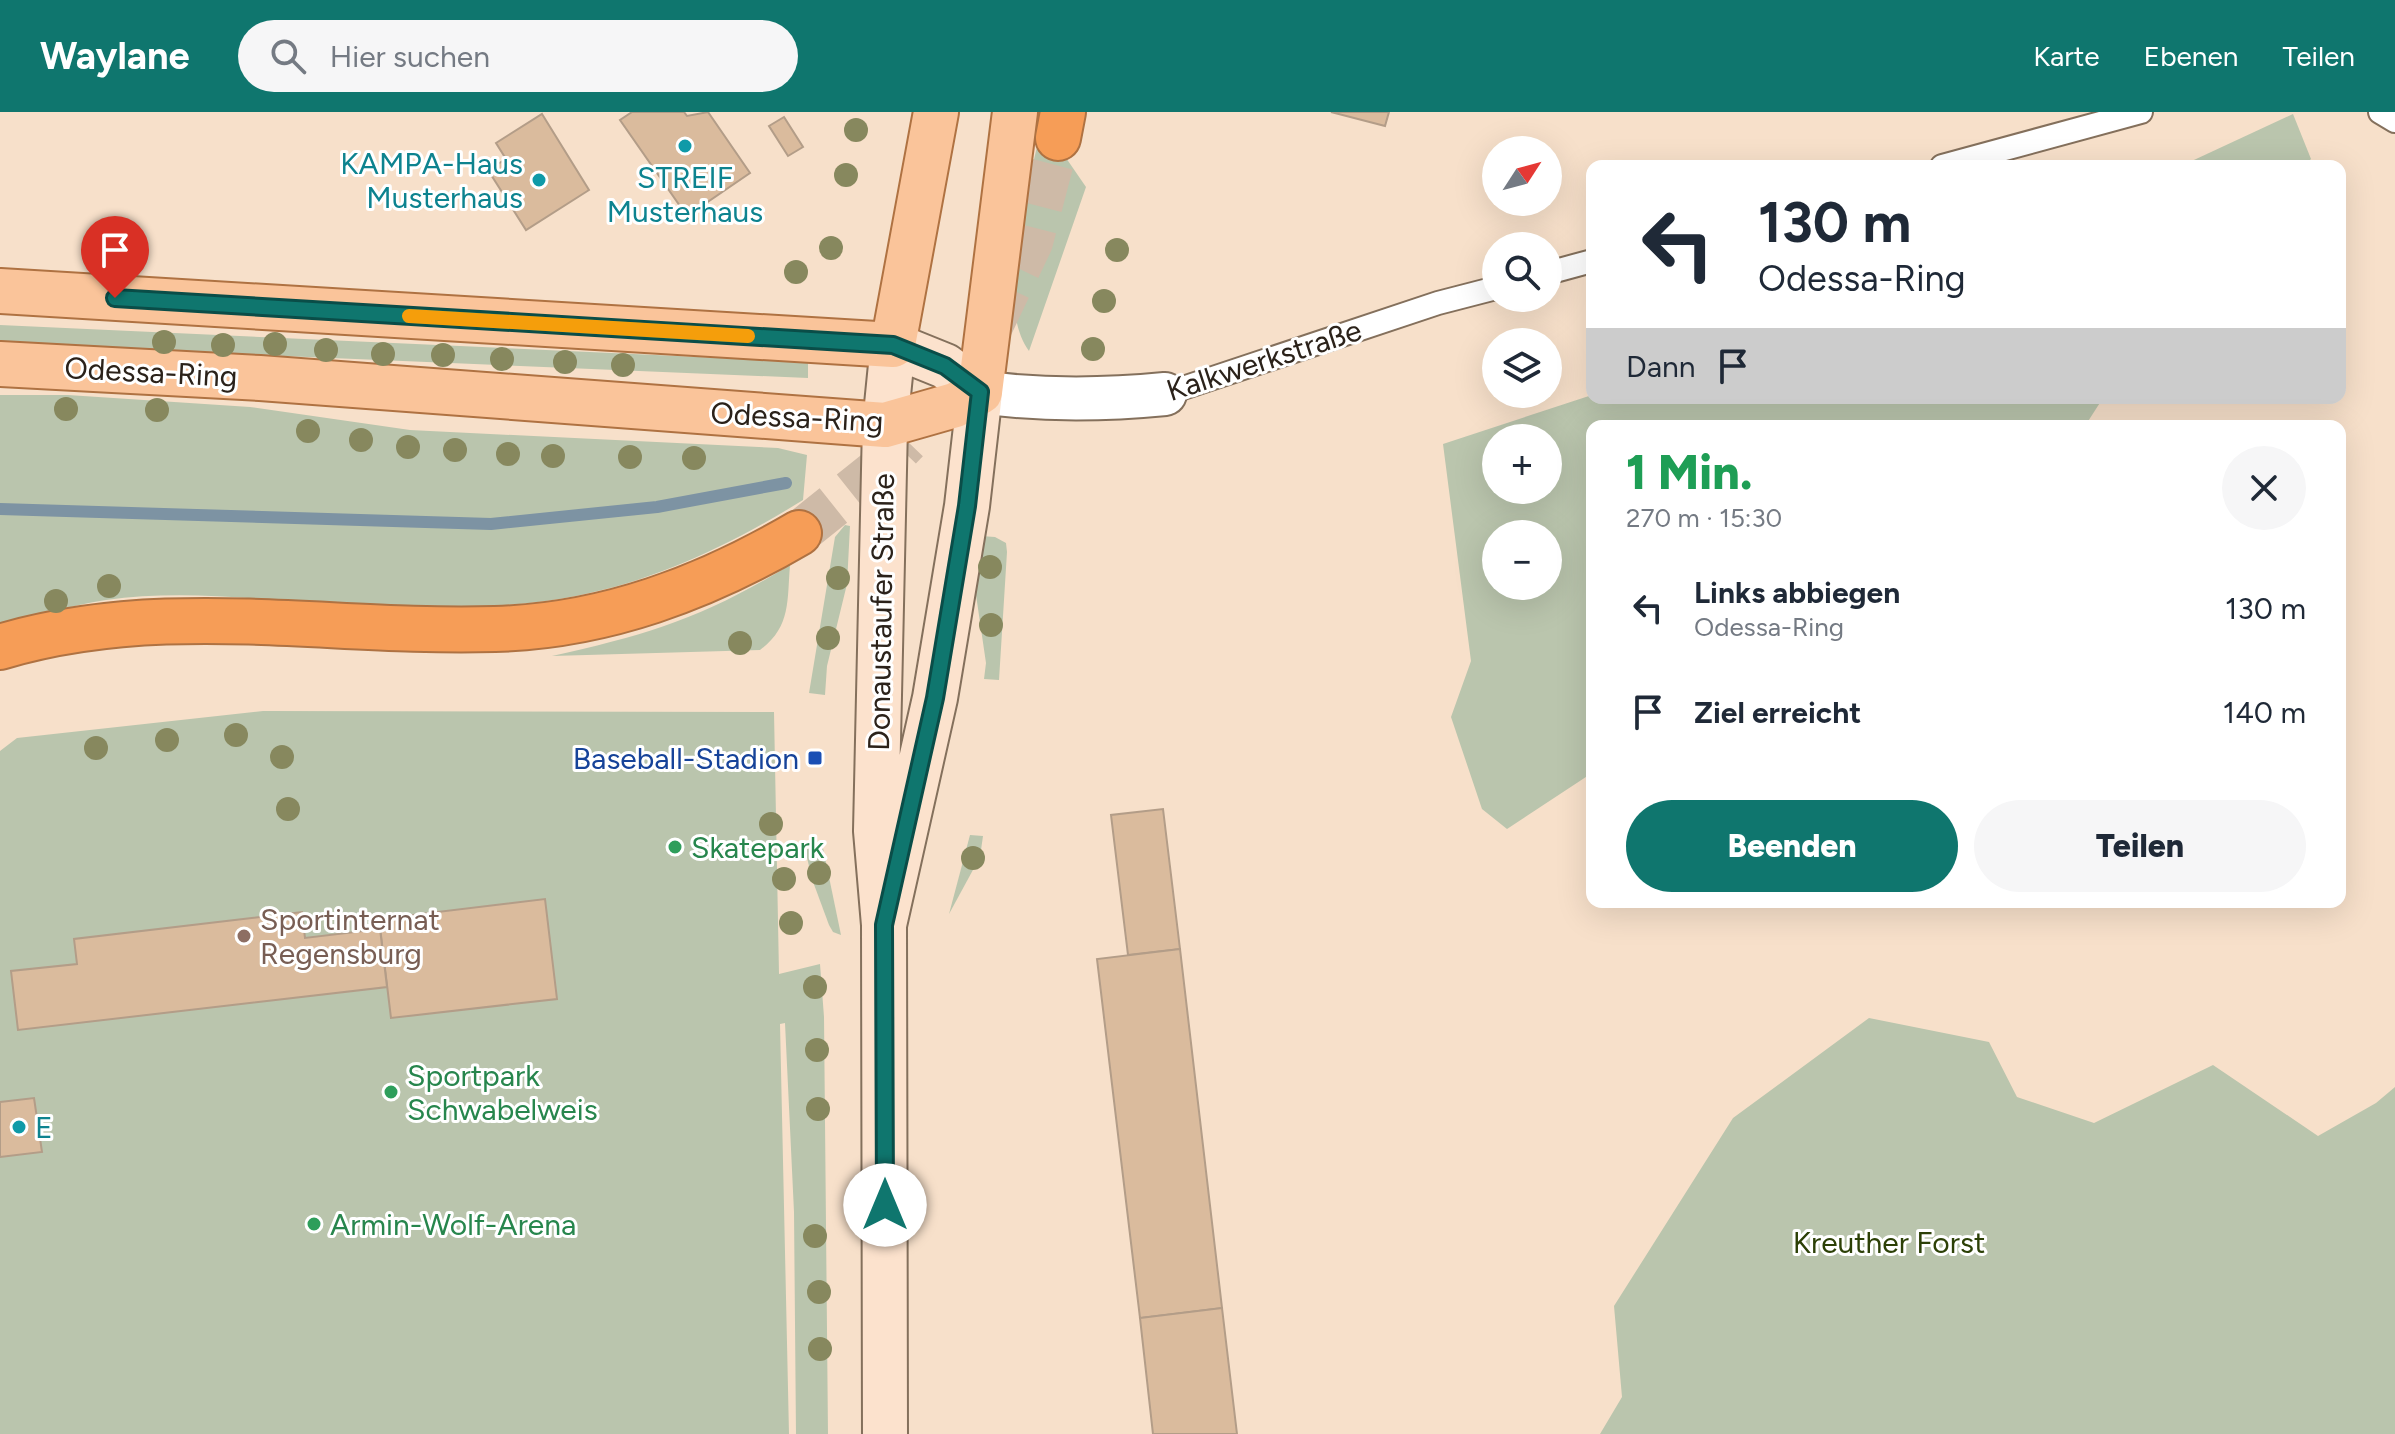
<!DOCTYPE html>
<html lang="de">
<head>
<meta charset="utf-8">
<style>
	:root { --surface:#fff; --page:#f6f6f7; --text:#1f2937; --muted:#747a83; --accent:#0f766e }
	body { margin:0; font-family:Figtree,sans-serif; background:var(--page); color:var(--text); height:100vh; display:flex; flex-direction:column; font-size:30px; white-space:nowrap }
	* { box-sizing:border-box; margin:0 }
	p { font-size:26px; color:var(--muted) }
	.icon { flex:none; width:44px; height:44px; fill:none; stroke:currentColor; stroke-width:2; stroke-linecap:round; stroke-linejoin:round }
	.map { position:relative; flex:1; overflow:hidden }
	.side { position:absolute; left:1586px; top:308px; width:760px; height:488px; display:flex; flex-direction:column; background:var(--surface); border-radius:16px; box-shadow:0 8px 32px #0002 }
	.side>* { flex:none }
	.top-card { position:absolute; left:1586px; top:48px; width:760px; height:244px; border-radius:16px; box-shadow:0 8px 32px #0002; background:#fff; color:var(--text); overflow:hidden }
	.needle { width:52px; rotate:54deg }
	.controls { position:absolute; left:1482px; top:24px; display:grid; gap:16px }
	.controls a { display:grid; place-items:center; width:80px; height:80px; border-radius:50%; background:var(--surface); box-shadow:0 8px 32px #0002; font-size:40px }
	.pin { position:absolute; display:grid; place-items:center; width:68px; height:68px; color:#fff; margin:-82px -34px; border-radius:50% 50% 50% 0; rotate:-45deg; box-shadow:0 0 8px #0007 }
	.pin .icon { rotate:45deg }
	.me { position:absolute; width:88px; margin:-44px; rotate:0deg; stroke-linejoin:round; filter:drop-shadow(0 0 6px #0008) }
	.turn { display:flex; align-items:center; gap:28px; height:168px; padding:0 40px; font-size:36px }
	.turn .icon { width:104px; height:104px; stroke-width:2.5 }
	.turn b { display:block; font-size:56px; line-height:68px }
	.then { display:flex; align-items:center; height:76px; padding:0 40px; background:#0003; gap:16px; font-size:30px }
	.round { display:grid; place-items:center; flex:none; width:84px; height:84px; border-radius:42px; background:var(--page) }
	.head { display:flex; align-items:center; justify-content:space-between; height:136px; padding:0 40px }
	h1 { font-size:48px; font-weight:800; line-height:60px; color:#1e9e55 }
	.action { display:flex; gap:16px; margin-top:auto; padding:16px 40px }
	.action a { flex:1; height:92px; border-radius:48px; background:var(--accent); color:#fff; font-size:32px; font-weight:800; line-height:92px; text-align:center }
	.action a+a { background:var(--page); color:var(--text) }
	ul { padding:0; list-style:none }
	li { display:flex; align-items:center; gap:24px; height:104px; padding:0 40px }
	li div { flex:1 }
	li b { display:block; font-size:30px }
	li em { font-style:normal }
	header { display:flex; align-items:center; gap:48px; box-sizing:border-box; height:112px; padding:0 40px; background:var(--accent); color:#fff }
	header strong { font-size:38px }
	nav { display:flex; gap:44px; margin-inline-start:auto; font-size:28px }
	.search { width:560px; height:72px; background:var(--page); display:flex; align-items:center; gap:20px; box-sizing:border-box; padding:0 28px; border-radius:44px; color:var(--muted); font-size:30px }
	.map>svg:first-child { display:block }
</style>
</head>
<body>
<header>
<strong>Waylane</strong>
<div class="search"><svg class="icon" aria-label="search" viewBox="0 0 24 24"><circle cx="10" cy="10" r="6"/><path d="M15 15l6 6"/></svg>Hier suchen</div>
<nav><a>Karte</a><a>Ebenen</a><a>Teilen</a></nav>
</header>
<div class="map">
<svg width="2395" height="1322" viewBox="0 0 2395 1322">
	<rect width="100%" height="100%" fill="#f7e0ca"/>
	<g fill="#bac5ad" fill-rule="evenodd">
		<polygon points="2293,2 2311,47 2304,54 2181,54"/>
		<path d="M 1042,11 L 1086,75 L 1029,239 C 992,188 1031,70 1042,11 Z"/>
		<polygon points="0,213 808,250 808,266 0,232"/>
		<path d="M 0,283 L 68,283 L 250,295 L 410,318 L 778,336 L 807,343 L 803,388 C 732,432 658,468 576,484 C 492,500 402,497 317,491 C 247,486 175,478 106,488 C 70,493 35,506 0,515 Z"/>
		<path d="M 1592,283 L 1592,286 L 2103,286 L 2085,314 L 1592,314 L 1592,661 L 1507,717 L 1482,697 L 1451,605 L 1471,549 L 1443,332 ZM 1496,326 L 1548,326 L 1548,378 L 1496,378 ZM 1496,422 L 1548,422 L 1548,474 L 1496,474 Z"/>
		<polygon points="845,413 850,414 847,472 827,554 825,583 809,581 835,425"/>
		<polygon points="981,424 995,425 1006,431 1007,440 999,568 984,567 986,551 976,483"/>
		<path d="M 790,453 C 787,489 791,515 760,538 L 552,544 C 648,523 705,505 790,453 Z"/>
		<polygon points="263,599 774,600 779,862 820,852 824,905 828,1322 796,1322 794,1100 785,911 780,912 789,1322 0,1322 0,639 17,626"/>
		<polygon points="970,723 983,724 980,745 949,802"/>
		<polygon points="823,736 841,823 833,820 829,813 812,767 805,737"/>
		<polygon points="1869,906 1989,930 2017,985 2094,1011 2213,953 2318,1024 2376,991 2395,975 2395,1322 1600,1322 1622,1285 1614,1194 1733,1006"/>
	</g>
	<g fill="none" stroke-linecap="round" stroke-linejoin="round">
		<polyline stroke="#7d93a3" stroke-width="12" points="0,397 491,412 657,395 786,371"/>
	</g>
	<g fill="#dabb9d" stroke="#b39d88" stroke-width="2">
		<polygon points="632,0 684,0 687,4 708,0 750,61 687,104 620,8"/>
		<polygon points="1331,0 1389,0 1385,14"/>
		<polygon points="542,2 589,78 526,118 488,58 506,47 496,31"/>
		<polygon points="784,5 803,35 788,44 769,14"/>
		<polygon points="1163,697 1180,837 1128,843 1111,703"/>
		<polygon points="545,787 557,887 391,906 379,807"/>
		<polygon points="302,800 305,826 380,817 387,875 18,918 11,859 77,852 74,827"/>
		<polygon points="1180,837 1222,1196 1140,1206 1097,847"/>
		<polygon points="34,986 42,1040 0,1045 0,990"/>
		<polygon points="1222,1196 1237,1322 1153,1322 1140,1206"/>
	</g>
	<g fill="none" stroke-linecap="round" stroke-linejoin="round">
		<g stroke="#cebaa7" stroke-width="44" stroke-dasharray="44 22" stroke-linecap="butt">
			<polyline points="990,216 1031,130 1058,26"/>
			<polyline points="799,421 884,353 907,329"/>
		</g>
		<g stroke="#84705c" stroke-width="26">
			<g id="lane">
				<polyline points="2380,0 2395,9"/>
				<polyline points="1942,54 2141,0"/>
				<polyline points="1548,161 1592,149"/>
				<polyline points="1165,282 1438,191 1496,176"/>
			</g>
		</g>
		<g stroke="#84705c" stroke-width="46">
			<path id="street" d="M 980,280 C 1043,289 1102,288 1165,282"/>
		</g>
		<g stroke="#84705c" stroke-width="48">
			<polyline id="secondary" points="884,813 935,586 967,394 980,280 945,254 893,233 885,313 876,719 884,813 885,1322"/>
		</g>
		<g stroke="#af7242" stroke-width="48">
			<g id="primary">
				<polyline points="0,179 893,233 936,0"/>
				<polyline points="0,252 260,266 885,313 955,293 980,280 1015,0"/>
			</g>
		</g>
		<g stroke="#af7242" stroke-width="48">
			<g id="highway">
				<polyline points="1058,26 1063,0"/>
				<path d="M 0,535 C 164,486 328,522 495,517 C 605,514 705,476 799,421"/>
			</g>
		</g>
		<use href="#lane" stroke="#fff" stroke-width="22"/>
		<use href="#street" stroke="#fff" stroke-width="42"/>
		<use href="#secondary" stroke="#fce2cd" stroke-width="44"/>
		<use href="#primary" stroke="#fac49a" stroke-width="44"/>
		<use href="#highway" stroke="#f69d57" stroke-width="44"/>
	</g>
	<g fill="#87885e">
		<circle cx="856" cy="18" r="12"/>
		<circle cx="846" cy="63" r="12"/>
		<circle cx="831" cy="136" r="12"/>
		<circle cx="1117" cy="138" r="12"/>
		<circle cx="796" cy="160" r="12"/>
		<circle cx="1104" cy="189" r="12"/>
		<circle cx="164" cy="230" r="12"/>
		<circle cx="275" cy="232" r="12"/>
		<circle cx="223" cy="233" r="12"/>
		<circle cx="1093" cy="237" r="12"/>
		<circle cx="326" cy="238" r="12"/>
		<circle cx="383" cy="242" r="12"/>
		<circle cx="443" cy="243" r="12"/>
		<circle cx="502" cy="247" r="12"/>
		<circle cx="565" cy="250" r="12"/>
		<circle cx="623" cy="253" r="12"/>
		<circle cx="66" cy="297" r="12"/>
		<circle cx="157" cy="298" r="12"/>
		<circle cx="308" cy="319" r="12"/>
		<circle cx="361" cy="328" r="12"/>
		<circle cx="408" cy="335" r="12"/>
		<circle cx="455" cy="338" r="12"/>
		<circle cx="508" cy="342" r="12"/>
		<circle cx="553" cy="344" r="12"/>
		<circle cx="630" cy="345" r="12"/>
		<circle cx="694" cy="346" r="12"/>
		<circle cx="990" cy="455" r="12"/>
		<circle cx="838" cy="466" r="12"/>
		<circle cx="109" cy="474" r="12"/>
		<circle cx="56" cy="489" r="12"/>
		<circle cx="991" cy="513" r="12"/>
		<circle cx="828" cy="526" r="12"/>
		<circle cx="740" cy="531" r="12"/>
		<circle cx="236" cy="623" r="12"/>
		<circle cx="167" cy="628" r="12"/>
		<circle cx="96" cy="636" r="12"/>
		<circle cx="282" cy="645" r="12"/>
		<circle cx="288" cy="697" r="12"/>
		<circle cx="771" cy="712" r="12"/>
		<circle cx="973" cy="746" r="12"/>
		<circle cx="819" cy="761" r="12"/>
		<circle cx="784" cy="767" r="12"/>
		<circle cx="791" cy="811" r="12"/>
		<circle cx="815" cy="875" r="12"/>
		<circle cx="817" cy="938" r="12"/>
		<circle cx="818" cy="997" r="12"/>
		<circle cx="815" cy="1124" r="12"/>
		<circle cx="819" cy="1180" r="12"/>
		<circle cx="820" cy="1237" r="12"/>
	</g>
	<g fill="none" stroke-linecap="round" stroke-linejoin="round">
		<g stroke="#0a4d48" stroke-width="20">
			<polyline id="route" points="115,186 893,233 945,254 980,280 967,394 935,586 884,813 885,1093"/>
		</g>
		<use href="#route" stroke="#0f766e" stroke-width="14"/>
		<polyline stroke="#f59e0b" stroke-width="14" points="409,204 748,224"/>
	</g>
	<g fill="#0f9aa8" stroke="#fff" stroke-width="3">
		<circle cx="685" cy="34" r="8"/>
		<circle cx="539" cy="68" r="8"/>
		<circle cx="19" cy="1015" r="8"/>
	</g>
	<rect fill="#1a4fb4" stroke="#fff" stroke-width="3" x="807" y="638" width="16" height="16" rx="4"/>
	<g fill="#2e9e5b" stroke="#fff" stroke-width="3">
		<circle cx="675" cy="735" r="8"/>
		<circle cx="391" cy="980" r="8"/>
		<circle cx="314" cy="1112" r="8"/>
	</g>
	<circle fill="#8d6e63" stroke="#fff" stroke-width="3" cx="244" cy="824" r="8"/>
	<g text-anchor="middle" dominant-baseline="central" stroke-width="6" stroke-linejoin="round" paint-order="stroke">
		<g font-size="30" fill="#0d838f" stroke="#fff" text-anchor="end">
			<text x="523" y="51">KAMPA-Haus<tspan x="523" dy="34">Musterhaus</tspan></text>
			<text x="685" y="65" text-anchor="middle">STREIF<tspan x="685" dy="34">Musterhaus</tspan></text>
			<text x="35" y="1015" text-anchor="start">E</text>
		</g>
		<g font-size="30" fill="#2b221a" stroke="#fff">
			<text transform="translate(1264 248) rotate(-18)">Kalkwerkstraße</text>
			<text transform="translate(151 260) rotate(3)">Odessa-Ring</text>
			<text transform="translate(797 305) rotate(3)">Odessa-Ring</text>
			<text transform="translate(881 500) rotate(-89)">Donaustaufer Straße</text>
		</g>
		<g font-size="30" fill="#164399" stroke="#fff" text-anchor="end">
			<text x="799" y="646">Baseball-Stadion</text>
		</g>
		<g font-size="30" fill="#27864d" stroke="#fff" text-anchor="start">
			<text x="691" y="735">Skatepark</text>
			<text x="407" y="963">Sportpark<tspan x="407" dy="34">Schwabelweis</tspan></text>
			<text x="330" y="1112">Armin-Wolf-Arena</text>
		</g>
		<g font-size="30" fill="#785e54" stroke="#fff" text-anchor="start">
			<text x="260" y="807">Sportinternat<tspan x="260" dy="34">Regensburg</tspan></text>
		</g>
		<g font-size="30" fill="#2c4006" stroke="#fff">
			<text x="1889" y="1130">Kreuther Forst</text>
		</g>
	</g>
</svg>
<div class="controls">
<a><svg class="needle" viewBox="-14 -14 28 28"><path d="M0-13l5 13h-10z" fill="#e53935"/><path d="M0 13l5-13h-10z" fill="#747a83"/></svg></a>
<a><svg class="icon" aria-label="search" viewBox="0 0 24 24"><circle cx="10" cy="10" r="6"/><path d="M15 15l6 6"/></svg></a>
<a><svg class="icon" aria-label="layers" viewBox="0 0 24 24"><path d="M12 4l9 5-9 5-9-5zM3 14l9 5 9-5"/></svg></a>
<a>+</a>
<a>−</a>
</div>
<div class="pin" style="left:115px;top:186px;background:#d93025"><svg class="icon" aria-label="arrive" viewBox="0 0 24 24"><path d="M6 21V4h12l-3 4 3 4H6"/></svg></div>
<svg class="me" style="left:885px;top:1093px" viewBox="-20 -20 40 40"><circle r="19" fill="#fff"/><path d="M0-13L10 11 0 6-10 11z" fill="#0f766e"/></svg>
<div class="top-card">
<div class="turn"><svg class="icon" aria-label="left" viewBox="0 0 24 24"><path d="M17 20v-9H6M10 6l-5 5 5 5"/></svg><div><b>130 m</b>Odessa-Ring</div></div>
<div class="then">Dann<svg class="icon" aria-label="arrive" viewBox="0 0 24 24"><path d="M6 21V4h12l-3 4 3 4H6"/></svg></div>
</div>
<section class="side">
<div class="head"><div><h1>1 Min.</h1><p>270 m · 15:30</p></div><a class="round"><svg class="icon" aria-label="close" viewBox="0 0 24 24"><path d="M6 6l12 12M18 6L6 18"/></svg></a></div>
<ul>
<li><svg class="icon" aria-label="left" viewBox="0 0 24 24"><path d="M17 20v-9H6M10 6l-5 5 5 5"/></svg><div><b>Links abbiegen</b><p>Odessa-Ring</p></div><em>130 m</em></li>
<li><svg class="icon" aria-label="arrive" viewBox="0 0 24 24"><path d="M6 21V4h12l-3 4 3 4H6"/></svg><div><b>Ziel erreicht</b></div><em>140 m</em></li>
</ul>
<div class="action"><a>Beenden</a><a>Teilen</a></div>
</section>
</div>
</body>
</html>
